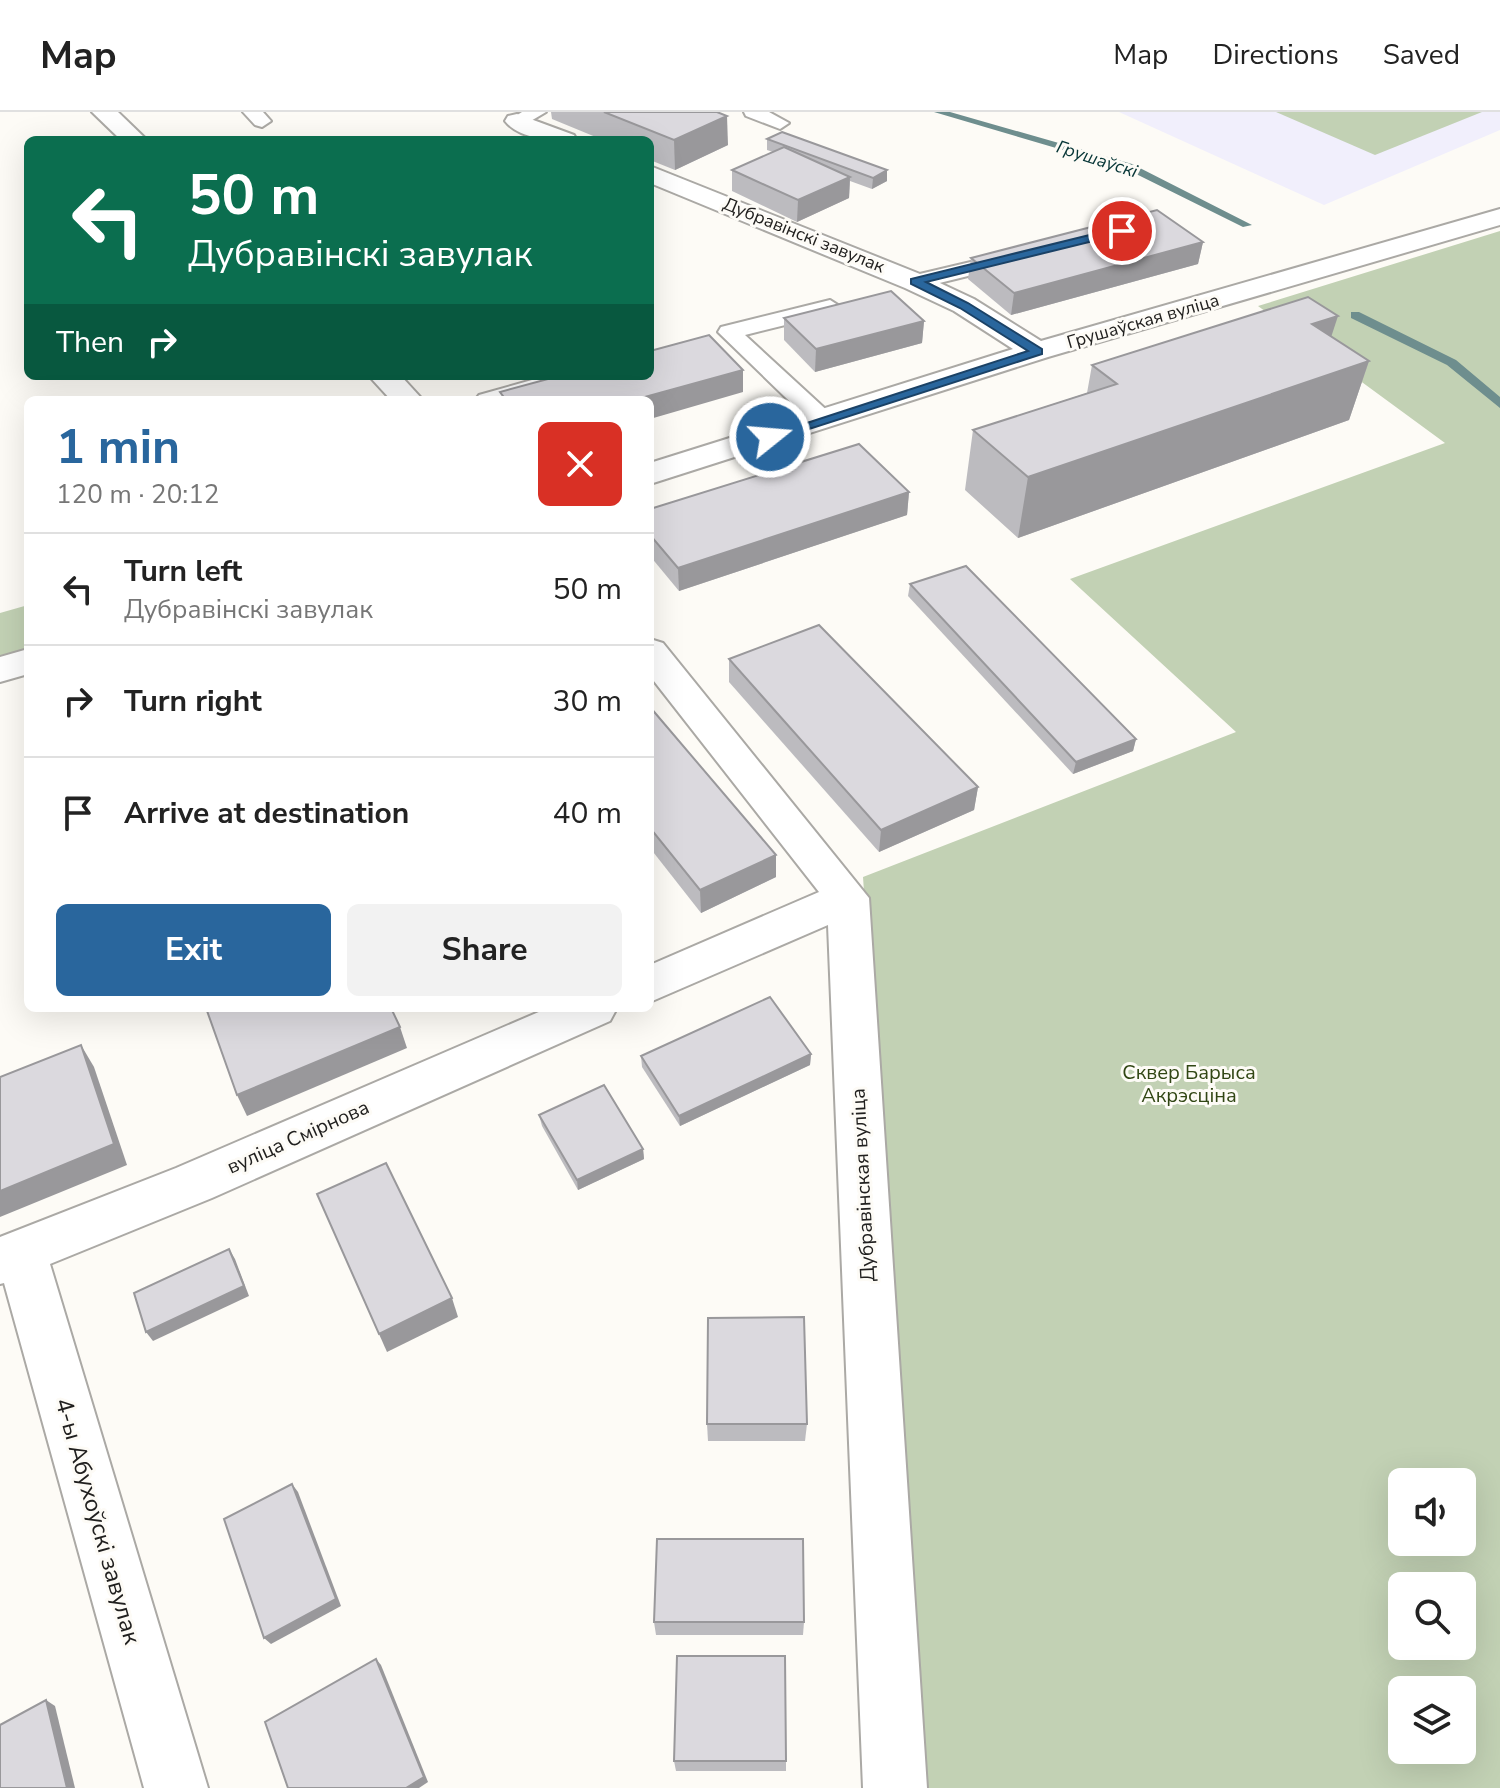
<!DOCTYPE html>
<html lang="en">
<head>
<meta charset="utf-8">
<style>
	:root { --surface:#fff; --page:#f2f2f2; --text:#222; --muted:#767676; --line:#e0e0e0; --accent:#29669d }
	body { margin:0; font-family:"Nunito Sans",sans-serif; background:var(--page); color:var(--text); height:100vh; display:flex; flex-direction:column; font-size:30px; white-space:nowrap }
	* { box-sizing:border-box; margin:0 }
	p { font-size:26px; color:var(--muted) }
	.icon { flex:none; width:44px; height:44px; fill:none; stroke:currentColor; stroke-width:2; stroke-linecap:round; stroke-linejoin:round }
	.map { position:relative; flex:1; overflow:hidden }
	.sheet { position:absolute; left:24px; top:284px; width:630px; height:616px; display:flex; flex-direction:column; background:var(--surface); border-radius:12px; box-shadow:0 8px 32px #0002 }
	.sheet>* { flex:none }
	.guide { position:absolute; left:24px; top:24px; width:630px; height:244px; border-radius:12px; box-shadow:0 8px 32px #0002; background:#0b6e4f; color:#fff; overflow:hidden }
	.tools { position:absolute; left:1388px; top:1356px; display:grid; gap:16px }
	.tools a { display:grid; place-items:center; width:88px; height:88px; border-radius:12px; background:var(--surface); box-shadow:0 8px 32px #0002; font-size:40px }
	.pin { position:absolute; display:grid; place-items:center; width:68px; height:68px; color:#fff; margin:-34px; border:4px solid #fff; border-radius:50%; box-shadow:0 2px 8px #0007 }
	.me { position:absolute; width:88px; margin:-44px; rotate:73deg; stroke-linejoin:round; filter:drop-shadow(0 0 6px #0008) }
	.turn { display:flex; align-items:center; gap:28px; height:168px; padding:0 32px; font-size:36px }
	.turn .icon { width:104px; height:104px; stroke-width:2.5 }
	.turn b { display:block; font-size:56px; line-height:68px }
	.then { display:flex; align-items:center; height:76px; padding:0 32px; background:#0003; gap:16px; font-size:30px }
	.round { display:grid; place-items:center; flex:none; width:84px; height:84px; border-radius:12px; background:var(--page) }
	.summary { display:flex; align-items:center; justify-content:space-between; height:136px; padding:0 32px }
	h1 { font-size:48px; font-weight:700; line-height:60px; color:var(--accent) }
	.action { display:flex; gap:16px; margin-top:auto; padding:16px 32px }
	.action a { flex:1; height:92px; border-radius:12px; background:var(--accent); color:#fff; font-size:32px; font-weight:700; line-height:92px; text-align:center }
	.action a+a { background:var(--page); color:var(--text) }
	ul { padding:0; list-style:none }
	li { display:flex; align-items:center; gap:24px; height:112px; padding:0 32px; border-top:2px solid var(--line) }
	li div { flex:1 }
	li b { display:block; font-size:30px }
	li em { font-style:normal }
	header { display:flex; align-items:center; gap:48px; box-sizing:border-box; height:112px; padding:0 40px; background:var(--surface); border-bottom:2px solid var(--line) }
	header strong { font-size:38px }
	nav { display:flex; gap:44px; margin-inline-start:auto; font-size:28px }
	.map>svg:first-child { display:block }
</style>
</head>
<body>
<header>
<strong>Map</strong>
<nav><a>Map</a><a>Directions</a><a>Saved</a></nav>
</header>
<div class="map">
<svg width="1500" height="1676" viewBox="0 0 1500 1676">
	<rect width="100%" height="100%" fill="#fdfbf6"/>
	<polygon fill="#f1effc" points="1119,0 1500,0 1500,18 1324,93"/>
	<g fill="#c2d1b4" fill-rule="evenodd">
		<polygon points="1276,0 1482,0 1375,43"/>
		<path d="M 1500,119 L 1500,1676 L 925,1676 L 863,765 L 1236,620 L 1070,467 L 1445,331 L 1258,194 ZM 1402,1370 L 1462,1370 L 1462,1430 L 1402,1430 ZM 1402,1474 L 1462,1474 L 1462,1534 L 1402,1534 ZM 1402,1578 L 1462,1578 L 1462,1638 L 1402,1638 Z"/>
		<polygon points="28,493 28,536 0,544 0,501"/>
	</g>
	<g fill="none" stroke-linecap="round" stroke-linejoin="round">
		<g fill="#6e8e8e" fill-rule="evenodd">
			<polygon points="934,0 950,0 1132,52 1252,113 1243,115 1124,56"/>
			<polygon points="1351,200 1359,200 1456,248 1500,285 1500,296 1447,253 1351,206"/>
		</g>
		<g stroke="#aba9a5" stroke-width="4">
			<g id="lane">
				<polygon points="243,0 263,0 271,9 262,15 255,13"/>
				<polygon points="522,0 546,0 524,13 510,13 508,9"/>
				<polygon points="744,0 769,0 789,11 780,17 746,4"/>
				<polygon points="1013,140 1024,146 1021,151 915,177 904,170 907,165"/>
				<polygon points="830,188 841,195 838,200 745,223 832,303 835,308 832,313 814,313 718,220 721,215"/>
				<polygon points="546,264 584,264 580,269 513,288 475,288 479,283"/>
			</g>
		</g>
		<g stroke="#aba9a5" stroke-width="4">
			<g id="street">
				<polygon points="92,0 118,0 147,28 121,28"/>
				<path d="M 517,2 L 574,23 L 577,28 C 554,28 521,29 505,9 L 508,4 Z"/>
				<polygon points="650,54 925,164 974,187 1041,229 1500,97 1500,113 1048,245 650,372 650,351 1013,237 954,199 905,176 650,71"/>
				<polygon points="369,264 401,264 423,288 391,288"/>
				<polygon points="650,527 663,531 869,786 927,1676 863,1676 828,813 650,890 650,853 819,780 650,564"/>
				<polygon points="28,537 28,562 0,570 0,545"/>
				<polygon points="548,896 617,896 610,909 212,1086 50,1152 208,1676 144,1676 4,1171 0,1172 0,1125 176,1056"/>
			</g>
		</g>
		<use href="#lane" fill="#fff" fill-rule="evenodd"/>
		<use href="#street" fill="#fff" fill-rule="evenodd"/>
	</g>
	<g fill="#bcbbbf">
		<polygon points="551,0 717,0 728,33 675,58 650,48 650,28 603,28 552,7"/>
		<polygon points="767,27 887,69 872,77 850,69 849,86 797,110 732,79 732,58 773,40 767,38"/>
		<polygon points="1203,130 1198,152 1011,203 968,167 971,146"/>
		<polygon points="784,206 924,209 922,231 815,260 784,228"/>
		<polygon points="1331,224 1369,249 1349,308 1018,426 965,378 973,318 1087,281 1092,253"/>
		<polygon points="909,380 907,403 679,479 650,444 650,397"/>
		<polygon points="910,472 1136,627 1133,639 1073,662 908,484"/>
		<polygon points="729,547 978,675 974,698 879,740 729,570"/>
		<polygon points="650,595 776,765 701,801 650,736"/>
		<polygon points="811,942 810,953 680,1014 642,955 641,944"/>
		<polygon points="539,1003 643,1037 644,1047 578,1078 542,1014"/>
		<polygon points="707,1312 807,1312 805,1329 708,1329"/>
		<polygon points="654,1510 804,1510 803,1523 656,1523"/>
		<polygon points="674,1649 786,1649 786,1659 676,1659"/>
	</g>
	<g fill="#99989b">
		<polygon points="727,4 728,33 675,58 674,28"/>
		<polygon points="887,58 887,69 872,77 873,66"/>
		<polygon points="850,65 849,86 797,110 798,88"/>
		<polygon points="1203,130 1198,152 1011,203 1014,181"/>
		<polygon points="1338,204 1319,262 1312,212"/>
		<polygon points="924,209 922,231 815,260 816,237"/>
		<polygon points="1369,249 1349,308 1018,426 1028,365"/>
		<polygon points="743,258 743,280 650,307 650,288 634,288"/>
		<polygon points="909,380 907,403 679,479 678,456"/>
		<polygon points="1136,627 1133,639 1073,662 1076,650"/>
		<polygon points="978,675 974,698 879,740 881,718"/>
		<polygon points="776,743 776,765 701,801 700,778"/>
		<polygon points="400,915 407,936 247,1004 237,983"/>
		<polygon points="81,933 94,955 127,1053 0,1105 0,1079"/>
		<polygon points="811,942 810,953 680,1014 679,1004"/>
		<polygon points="643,1037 644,1047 578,1078 577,1068"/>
		<polygon points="229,1137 235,1147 249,1184 153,1229 146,1220"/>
		<polygon points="452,1186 458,1205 387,1240 379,1222"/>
		<polygon points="292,1372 298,1380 341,1494 271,1532 264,1526"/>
		<polygon points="376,1547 381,1553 428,1670 419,1676 406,1676"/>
		<polygon points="46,1588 55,1594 75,1676 67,1676"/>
	</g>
	<g fill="#dbd9de" stroke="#99989b" stroke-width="2">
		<polygon points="604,0 717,0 727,4 674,28"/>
		<polygon points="782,20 887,58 873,66 767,27"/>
		<polygon points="784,35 850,65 798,88 732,58"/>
		<polygon points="1157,98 1203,130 1014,181 971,146"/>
		<polygon points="891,179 924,209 816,237 784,206"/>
		<polygon points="1308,185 1338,204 1312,212 1369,249 1028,365 973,318 1117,272 1092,253"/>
		<polygon points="709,223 743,258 634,288 506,288 500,280 559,264 650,264 650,239"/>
		<polygon points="859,332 909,380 678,456 650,423 650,397"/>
		<polygon points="966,454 1136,627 1076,650 910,472"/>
		<polygon points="819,513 978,675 881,718 729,547"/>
		<polygon points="650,595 776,743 700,778 650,716"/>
		<polygon points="770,885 811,942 679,1004 641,944"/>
		<polygon points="206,896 391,896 400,915 237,983"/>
		<polygon points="81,933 114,1032 0,1079 0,965"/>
		<polygon points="604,973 643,1037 577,1068 539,1003"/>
		<polygon points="386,1051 452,1186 379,1222 317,1082"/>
		<polygon points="229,1137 244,1174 146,1220 134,1181"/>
		<polygon points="804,1205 807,1312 707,1312 708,1206"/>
		<polygon points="292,1372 336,1487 264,1526 224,1407"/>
		<polygon points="657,1427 803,1427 804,1510 654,1510"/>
		<polygon points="677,1544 785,1544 786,1649 674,1649"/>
		<polygon points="376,1547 424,1665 406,1676 288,1676 265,1610"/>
		<polygon points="46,1588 67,1676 0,1676 0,1613"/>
	</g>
	<polygon fill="#29669d" stroke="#1b4266" stroke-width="2" points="1122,115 1126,116 1126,121 926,170 968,191 1042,237 1042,242 775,328 764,325 1028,239 960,196 911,172 911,167"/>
	<g text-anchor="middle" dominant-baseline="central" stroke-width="6" stroke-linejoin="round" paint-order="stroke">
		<g font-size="18" font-style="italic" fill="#063536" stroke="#fdfbf6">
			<text transform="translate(1097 47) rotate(18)">Грушаўскі</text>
		</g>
		<g font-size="18" fill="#21201f" stroke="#fdfbf6">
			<text transform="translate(804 123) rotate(22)">Дубравінскі завулак</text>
			<text transform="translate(1143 209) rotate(-16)">Грушаўская вуліца</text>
		</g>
		<g font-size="20" fill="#314614" stroke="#fdfbf6">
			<text x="1189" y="960">Сквер Барыса<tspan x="1189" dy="23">Акрэсціна</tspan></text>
		</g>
		<g font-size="20" fill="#21201f" stroke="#fdfbf6">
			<text transform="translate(298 1025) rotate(-24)">вуліца Смірнова</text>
			<text transform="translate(863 1073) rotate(-93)">Дубравінская вуліца</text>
		</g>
		<g font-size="24" fill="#21201f" stroke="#fdfbf6">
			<text transform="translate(98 1409) rotate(74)">4-ы Абухоўскі завулак</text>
		</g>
	</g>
</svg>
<div class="tools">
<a><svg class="icon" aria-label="sound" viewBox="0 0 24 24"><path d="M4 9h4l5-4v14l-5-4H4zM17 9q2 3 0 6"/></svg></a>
<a><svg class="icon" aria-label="search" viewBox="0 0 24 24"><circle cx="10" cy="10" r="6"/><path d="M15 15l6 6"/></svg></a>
<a><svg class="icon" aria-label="layers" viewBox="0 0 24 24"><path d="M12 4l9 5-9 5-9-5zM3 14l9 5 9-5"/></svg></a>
</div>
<div class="pin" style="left:1122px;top:119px;background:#d93025"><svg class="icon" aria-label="arrive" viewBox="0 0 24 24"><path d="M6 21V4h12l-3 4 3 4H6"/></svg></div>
<svg class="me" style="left:770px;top:325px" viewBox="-20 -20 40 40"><circle r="17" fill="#29669d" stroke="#fff" stroke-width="3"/><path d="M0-11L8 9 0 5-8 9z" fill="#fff"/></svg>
<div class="guide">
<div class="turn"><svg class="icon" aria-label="left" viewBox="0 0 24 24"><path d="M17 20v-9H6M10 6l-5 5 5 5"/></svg><div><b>50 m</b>Дубравінскі завулак</div></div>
<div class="then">Then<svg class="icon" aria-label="right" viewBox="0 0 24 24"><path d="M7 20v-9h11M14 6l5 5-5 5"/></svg></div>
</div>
<section class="sheet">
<div class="summary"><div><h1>1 min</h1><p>120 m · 20:12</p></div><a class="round" style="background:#d93025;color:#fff"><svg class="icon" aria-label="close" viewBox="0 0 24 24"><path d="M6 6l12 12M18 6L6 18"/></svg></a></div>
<ul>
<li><svg class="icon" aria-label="left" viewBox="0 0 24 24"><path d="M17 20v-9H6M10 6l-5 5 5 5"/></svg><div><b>Turn left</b><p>Дубравінскі завулак</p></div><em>50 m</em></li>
<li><svg class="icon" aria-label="right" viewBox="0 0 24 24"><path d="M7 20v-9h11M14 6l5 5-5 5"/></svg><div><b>Turn right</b></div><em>30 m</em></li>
<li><svg class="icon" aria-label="arrive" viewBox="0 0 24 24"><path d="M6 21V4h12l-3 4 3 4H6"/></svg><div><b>Arrive at destination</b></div><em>40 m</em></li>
</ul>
<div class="action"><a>Exit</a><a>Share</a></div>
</section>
</div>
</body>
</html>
